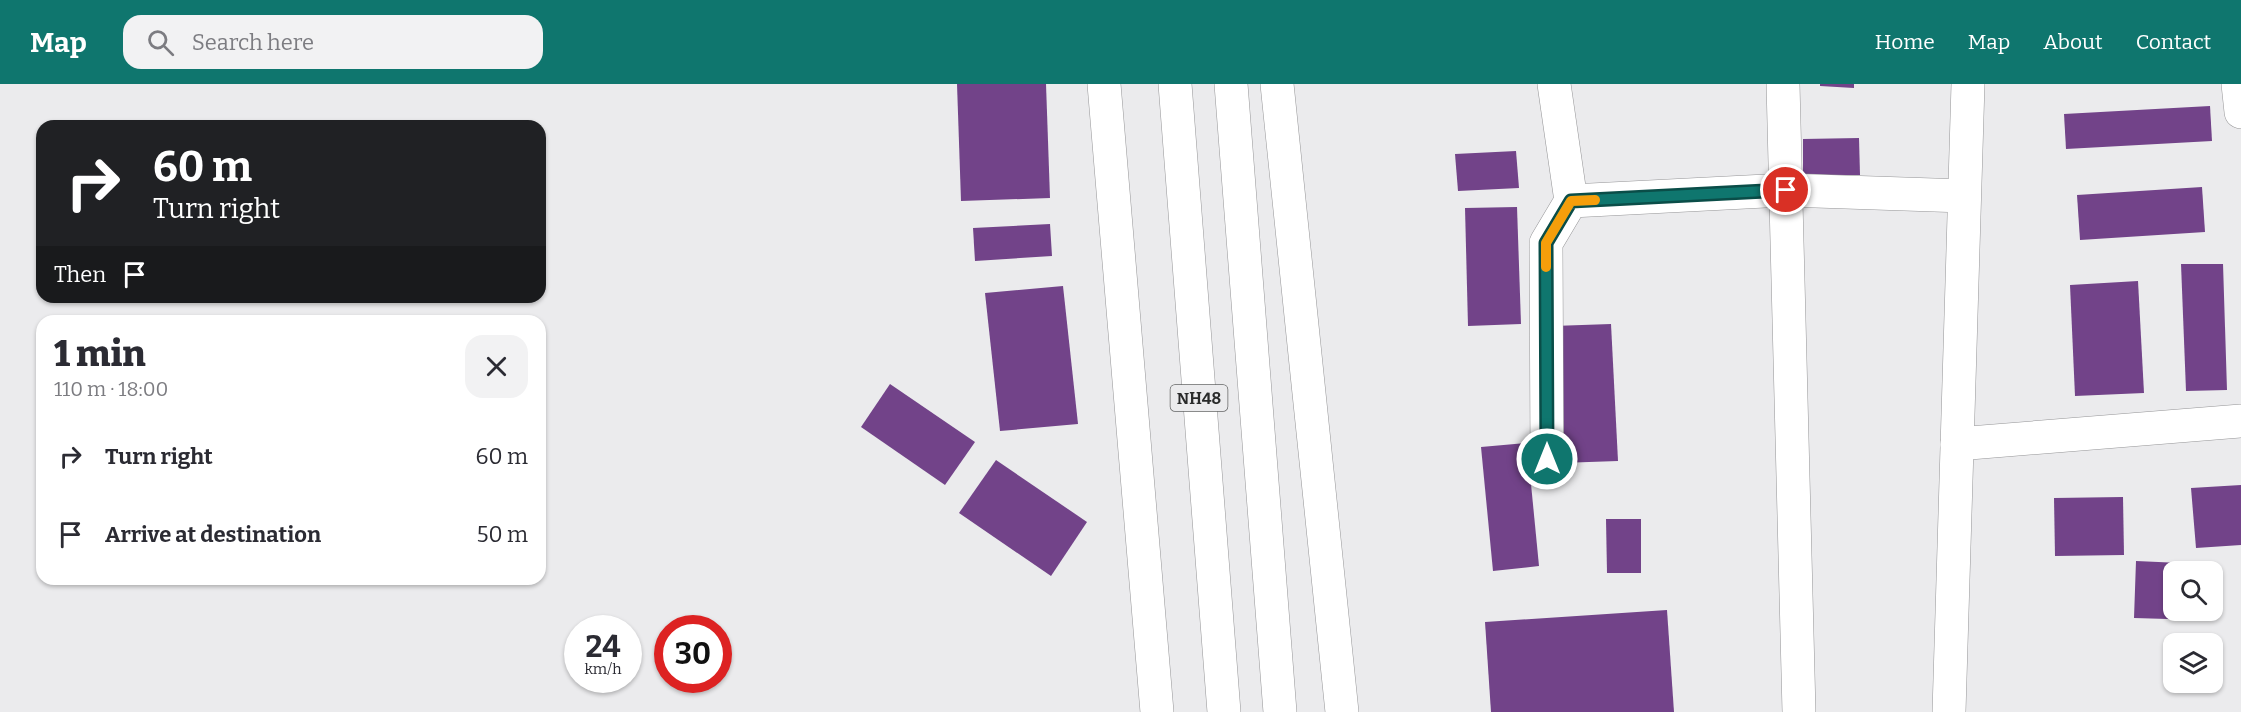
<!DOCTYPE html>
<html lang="en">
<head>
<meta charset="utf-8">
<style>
	:root { --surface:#fff; --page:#f2f2f3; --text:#2b2b33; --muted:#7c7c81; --accent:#0f766e }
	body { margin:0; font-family:Bitter,serif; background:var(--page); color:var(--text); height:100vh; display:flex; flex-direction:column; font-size:22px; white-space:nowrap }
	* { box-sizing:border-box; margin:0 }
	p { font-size:20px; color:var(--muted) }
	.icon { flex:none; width:33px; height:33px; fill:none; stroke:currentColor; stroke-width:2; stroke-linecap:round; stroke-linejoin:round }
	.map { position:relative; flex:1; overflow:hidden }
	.side { position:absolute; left:36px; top:231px; width:510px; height:270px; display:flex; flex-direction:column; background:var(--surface); border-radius:18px; box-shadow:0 2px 4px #0004 }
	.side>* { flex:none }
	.hud { position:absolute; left:36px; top:36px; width:510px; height:183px; border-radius:18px; box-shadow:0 2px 4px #0004; background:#202124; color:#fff; overflow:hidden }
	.controls { position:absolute; left:2163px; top:477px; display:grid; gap:12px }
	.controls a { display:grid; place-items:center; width:60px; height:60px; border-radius:12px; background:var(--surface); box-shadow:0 2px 4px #0004; font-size:30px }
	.speed { position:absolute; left:564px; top:531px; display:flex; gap:12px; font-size:30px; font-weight:700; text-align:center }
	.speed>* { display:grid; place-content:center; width:78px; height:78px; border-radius:50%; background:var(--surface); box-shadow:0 2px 4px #0004; line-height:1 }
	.speed small { font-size:15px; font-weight:400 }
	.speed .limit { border:9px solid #d22; background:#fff; color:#111 }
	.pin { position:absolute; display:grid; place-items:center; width:51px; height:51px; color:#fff; margin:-26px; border:3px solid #fff; border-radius:50%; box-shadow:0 2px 6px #0007 }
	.me { position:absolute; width:66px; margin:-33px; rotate:0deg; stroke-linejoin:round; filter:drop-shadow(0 0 4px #0008) }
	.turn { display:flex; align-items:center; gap:21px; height:126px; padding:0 18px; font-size:27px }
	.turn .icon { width:78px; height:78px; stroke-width:2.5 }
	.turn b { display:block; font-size:42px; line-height:51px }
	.then { display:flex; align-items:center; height:57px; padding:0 18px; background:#0003; gap:12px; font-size:22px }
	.round { display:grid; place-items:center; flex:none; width:63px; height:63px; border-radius:18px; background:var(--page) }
	.head { display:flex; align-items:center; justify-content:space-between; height:102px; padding:0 18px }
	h1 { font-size:36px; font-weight:800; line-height:45px }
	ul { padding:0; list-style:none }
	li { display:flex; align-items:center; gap:18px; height:78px; padding:0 18px }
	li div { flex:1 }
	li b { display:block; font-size:22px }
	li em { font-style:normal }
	header { display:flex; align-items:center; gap:36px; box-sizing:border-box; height:84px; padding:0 30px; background:var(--accent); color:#fff }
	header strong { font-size:28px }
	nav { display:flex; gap:33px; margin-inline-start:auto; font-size:21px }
	.search { width:420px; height:54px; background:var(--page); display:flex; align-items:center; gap:15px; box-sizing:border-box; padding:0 21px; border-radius:18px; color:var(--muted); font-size:22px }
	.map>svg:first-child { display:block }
</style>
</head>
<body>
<header>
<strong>Map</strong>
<div class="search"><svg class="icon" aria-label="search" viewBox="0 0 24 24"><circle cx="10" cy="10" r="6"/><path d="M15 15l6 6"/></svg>Search here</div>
<nav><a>Home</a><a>Map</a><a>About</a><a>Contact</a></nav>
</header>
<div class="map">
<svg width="2241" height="628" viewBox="0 0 2241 628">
	<rect width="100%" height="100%" fill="#ebebed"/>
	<g fill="#724389">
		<polygon points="957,0 1046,0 1050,114 961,117"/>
		<polygon points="1820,0 1854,0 1854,4 1820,2"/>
		<polygon points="2210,22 2212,57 2066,65 2064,30"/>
		<polygon points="1859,54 1860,91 1803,91 1803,55"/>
		<polygon points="1516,67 1519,104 1458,107 1455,70"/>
		<polygon points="2202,103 2205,148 2080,156 2077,111"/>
		<polygon points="1517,123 1521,240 1468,242 1465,124"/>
		<polygon points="1050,140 1052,172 975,177 973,144"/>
		<polygon points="2181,180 2223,180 2227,306 2186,307"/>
		<polygon points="2138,197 2144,309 2075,312 2070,201"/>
		<polygon points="1063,202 1078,340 1000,347 985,209"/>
		<polygon points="1611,240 1618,377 1560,379 1553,242"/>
		<polygon points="890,300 975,358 945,401 861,343"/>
		<polygon points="1527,359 1539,482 1493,487 1481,363"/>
		<polygon points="996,376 1087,438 1051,492 959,429"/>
		<polygon points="2241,401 2241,461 2196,464 2191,404"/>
		<polygon points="2123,413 2124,471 2055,472 2054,414"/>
		<polygon points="1606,435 1641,435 1641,489 1607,489"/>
		<polygon points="2136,477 2203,480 2202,488 2174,488 2174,526 2201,526 2201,536 2134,534"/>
		<polygon points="1667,526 1674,628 1491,628 1485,538"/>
	</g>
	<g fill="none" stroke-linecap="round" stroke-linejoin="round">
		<g stroke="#959597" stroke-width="34">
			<g id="minor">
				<polyline points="1783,0 1799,628"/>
				<polyline points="2238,0 2241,28"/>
				<polyline points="1571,117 1786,106 1964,112"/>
				<polyline points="1957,360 2241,337"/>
				<polyline points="1547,375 1546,159 1571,117 1554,0"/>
			</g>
		</g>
		<g stroke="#959597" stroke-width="34">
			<polyline id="secondary" points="1949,628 1968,0"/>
		</g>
		<g stroke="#959597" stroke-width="34">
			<g id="trunk">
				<polyline points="1104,0 1157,628"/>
				<polyline points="1175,0 1224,628"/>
				<polyline points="1231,0 1280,628"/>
				<polyline points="1277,0 1342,628"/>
			</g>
		</g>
		<use href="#minor" stroke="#fff" stroke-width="33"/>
		<use href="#secondary" stroke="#fff" stroke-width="33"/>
		<use href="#trunk" stroke="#fff" stroke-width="33"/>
	</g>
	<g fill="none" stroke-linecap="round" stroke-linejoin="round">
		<g stroke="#0a4d48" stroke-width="15">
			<polyline id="route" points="1547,375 1546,159 1571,117 1786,106"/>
		</g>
		<use href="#route" stroke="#0f766e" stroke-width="10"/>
		<polyline stroke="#f59e0b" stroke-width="10" points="1546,183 1546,159 1571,117 1595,116"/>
	</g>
	<g text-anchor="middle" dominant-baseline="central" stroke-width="6" stroke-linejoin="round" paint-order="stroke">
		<rect fill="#ebebed" stroke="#646565" stroke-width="1.5" x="1170.5" y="301" width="57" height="26" rx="4.5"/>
		<g font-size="16" font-weight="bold" fill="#2a2b2b">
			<text x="1199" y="314">NH48</text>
		</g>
	</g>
</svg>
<div class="controls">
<a><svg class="icon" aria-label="search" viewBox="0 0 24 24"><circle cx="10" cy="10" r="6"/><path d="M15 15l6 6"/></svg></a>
<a><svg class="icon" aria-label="layers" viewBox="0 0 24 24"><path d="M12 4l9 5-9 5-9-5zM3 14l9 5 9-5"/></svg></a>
</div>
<div class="speed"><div>24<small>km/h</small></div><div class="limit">30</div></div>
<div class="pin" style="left:1786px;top:106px;background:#d93025"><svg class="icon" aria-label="arrive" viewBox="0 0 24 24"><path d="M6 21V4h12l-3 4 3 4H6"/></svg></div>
<svg class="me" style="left:1547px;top:375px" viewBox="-20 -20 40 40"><circle r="17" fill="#0f766e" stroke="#fff" stroke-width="3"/><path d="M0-11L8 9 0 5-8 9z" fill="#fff"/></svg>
<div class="hud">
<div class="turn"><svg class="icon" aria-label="right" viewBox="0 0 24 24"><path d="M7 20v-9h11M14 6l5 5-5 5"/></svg><div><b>60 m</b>Turn right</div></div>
<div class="then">Then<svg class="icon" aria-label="arrive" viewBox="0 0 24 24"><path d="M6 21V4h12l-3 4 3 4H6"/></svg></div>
</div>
<section class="side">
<div class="head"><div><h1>1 min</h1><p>110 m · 18:00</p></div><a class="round"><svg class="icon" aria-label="close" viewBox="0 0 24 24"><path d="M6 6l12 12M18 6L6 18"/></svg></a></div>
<ul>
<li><svg class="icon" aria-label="right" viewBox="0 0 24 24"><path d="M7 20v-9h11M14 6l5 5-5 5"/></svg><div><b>Turn right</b></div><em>60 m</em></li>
<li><svg class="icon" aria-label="arrive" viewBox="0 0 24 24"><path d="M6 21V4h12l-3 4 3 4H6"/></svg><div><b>Arrive at destination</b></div><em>50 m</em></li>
</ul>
</section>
</div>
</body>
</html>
